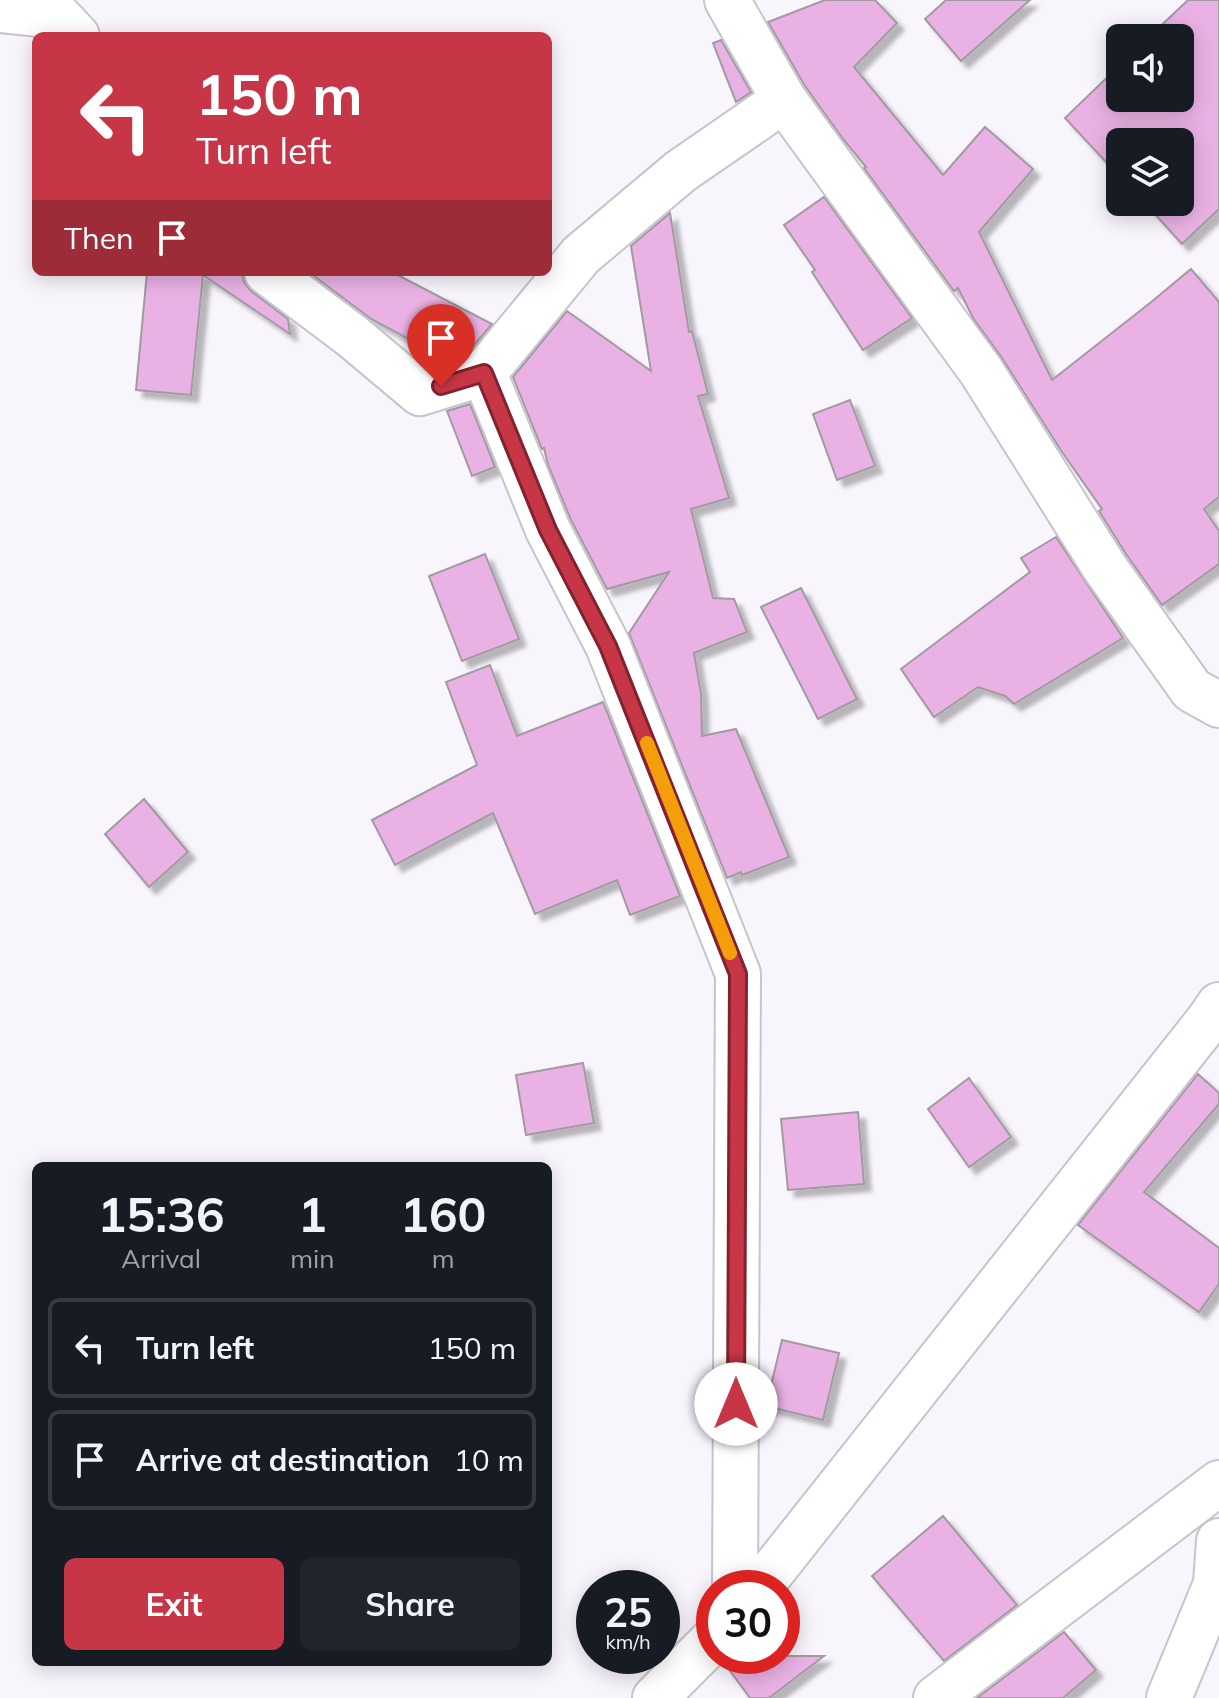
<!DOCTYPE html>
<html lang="en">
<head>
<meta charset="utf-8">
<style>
	:root { --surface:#171b24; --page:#20242c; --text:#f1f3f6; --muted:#9ea1a6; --line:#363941; --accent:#c63646 }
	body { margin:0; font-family:Mulish,sans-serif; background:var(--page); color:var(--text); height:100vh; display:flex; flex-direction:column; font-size:30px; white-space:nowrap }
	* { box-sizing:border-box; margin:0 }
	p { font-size:26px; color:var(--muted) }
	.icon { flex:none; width:44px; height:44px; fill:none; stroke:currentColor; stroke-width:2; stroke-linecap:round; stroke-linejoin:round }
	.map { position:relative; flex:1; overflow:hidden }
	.sheet { position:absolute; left:32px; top:1162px; width:520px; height:504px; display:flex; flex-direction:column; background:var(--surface); border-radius:12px; box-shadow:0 4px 20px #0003 }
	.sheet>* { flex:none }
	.guide { position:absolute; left:32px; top:32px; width:520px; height:244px; border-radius:12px; box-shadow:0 4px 20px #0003; background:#c63646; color:#fff; overflow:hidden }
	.controls { position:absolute; left:1106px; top:24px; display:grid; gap:16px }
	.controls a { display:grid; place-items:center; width:88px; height:88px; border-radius:12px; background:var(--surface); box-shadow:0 4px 20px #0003; font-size:40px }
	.speed { position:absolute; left:576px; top:1570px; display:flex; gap:16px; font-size:40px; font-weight:700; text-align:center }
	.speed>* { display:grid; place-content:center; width:104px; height:104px; border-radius:50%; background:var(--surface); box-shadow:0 4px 20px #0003; line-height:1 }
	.speed small { font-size:20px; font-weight:400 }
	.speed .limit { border:12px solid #d22; background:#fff; color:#111 }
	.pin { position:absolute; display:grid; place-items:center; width:68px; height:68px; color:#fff; margin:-82px -34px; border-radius:50% 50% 50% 0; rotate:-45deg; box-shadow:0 0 8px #0007 }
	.pin .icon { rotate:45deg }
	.me { position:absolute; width:88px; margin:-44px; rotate:0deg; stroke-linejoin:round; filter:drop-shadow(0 0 6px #0008) }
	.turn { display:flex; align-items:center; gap:28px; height:168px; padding:0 32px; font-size:36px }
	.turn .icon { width:104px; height:104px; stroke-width:2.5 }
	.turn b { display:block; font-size:56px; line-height:68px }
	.then { display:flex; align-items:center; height:76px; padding:0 32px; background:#0003; gap:16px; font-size:30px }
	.eta { display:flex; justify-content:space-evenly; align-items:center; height:136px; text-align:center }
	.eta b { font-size:48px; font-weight:700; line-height:56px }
	.button { display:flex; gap:16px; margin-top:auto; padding:16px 32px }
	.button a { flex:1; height:92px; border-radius:12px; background:var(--accent); color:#fff; font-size:32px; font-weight:700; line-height:92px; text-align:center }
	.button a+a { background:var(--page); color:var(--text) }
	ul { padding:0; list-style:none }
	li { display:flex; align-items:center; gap:24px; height:100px; margin:0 16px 12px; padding:0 16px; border:4px solid var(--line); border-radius:12px }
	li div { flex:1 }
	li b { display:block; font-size:30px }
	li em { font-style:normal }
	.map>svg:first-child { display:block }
</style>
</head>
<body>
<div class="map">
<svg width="1219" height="1698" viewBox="0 0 1219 1698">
	<defs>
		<filter id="shadow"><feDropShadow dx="7" dy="7" stdDeviation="2" flood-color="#0004"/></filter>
	</defs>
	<rect width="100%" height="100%" fill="#f9f5fd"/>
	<g fill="#eab2e4" stroke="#a19aa0" stroke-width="2" filter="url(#shadow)">
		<polygon points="825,0 875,0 897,23 854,67 943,175 985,127 1033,169 979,232 1052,380 1150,303 1191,269 1219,302 1219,497 1204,509 1219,531 1219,564 1162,605 1126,554 1099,511 1102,509 1062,452 1002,358 973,318 958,288 954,291 864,168 866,167 843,139 805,86 768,22"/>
		<polygon points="946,0 1030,0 961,61 925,19"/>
		<polygon points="1188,0 1219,0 1219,209 1182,244 1144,202 1180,202 1180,142 1120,142 1120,177 1065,118 1120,65 1120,98 1180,98 1180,38 1148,38"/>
		<polygon points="721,40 751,92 736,102 713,43"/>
		<polygon points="824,197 912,318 863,350 812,272 815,270 784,225"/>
		<polygon points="670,213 689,332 692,331 708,394 698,396 729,498 691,509 713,598 734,599 747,632 694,653 701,694 702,736 736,729 789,857 742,875 741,872 727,878 629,633 669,572 607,589 571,520 548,465 544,448 542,449 513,377 567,311 651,371 631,246"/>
		<polygon points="147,272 242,272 244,282 251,291 288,319 290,334 203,275 191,395 136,390"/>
		<polygon points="309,272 392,272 492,324 469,351 446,359 371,319"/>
		<polygon points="850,400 875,466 837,480 813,414"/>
		<polygon points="470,404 495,467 472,476 447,411"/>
		<polygon points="1056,537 1123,638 1014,704 1005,696 978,687 934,717 901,669 1030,572 1021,558"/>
		<polygon points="485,554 519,639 462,661 429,576"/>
		<polygon points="801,588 857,699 818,719 761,607"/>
		<polygon points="490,665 517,736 603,702 680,896 630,915 617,880 535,914 493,813 395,865 372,820 477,765 446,682"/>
		<polygon points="144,799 188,852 149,887 105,834"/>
		<polygon points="583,1063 594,1123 526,1135 516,1075"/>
		<polygon points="1198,1074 1219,1093 1219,1104 1144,1192 1219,1248 1219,1284 1199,1312 1078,1225"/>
		<polygon points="969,1078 1011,1137 969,1167 928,1109"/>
		<polygon points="858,1112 864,1184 788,1190 781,1119"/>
		<polygon points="782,1340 839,1353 823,1420 766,1406"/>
		<polygon points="943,1516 1017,1605 944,1661 872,1576"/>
		<polygon points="1064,1632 1096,1670 1063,1698 977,1698"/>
		<polygon points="732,1656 824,1656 769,1698 750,1698 725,1664"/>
	</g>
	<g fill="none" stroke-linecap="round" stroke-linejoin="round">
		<g stroke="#c7c4cc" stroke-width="48">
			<g id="minor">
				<polyline points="727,0 784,100 981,371 1105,568 1192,690 1219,705"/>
				<polyline points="0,10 58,16 77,36"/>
				<polyline points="267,272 352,336 420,393 484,373 581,255 681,171 784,100"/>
				<polyline points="484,373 548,530 608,646 738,974 735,1588"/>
				<polyline points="759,1588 1208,1021 1219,1005"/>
				<polyline points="655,1698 714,1639"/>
				<polyline points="936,1698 1219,1483"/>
				<polyline points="1169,1698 1216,1584 1219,1541"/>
			</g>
		</g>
		<use href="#minor" stroke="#fff" stroke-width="44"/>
	</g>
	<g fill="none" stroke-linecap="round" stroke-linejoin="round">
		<g stroke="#81232e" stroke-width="20">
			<polyline id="route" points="441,386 484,373 548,530 608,646 738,974 736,1404"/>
		</g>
		<use href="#route" stroke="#c63646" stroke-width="14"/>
		<polyline stroke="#f59e0b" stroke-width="14" points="647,743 730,953"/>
	</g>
</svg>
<div class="controls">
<a><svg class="icon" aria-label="sound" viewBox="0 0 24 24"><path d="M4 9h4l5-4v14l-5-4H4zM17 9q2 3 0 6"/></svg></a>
<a><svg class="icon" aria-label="layers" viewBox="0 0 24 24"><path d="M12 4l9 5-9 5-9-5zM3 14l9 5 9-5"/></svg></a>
</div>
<div class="speed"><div>25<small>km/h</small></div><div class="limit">30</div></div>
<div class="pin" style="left:441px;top:386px;background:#d93025"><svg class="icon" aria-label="arrive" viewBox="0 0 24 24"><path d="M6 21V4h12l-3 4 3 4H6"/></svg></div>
<svg class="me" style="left:736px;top:1404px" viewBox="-20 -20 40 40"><circle r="19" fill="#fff"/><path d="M0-13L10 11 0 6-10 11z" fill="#c63646"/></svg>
<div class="guide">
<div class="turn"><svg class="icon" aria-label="left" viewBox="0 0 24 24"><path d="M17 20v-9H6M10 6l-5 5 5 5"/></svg><div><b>150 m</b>Turn left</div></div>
<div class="then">Then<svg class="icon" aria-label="arrive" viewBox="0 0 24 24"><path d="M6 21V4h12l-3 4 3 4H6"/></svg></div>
</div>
<section class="sheet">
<div class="eta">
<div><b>15:36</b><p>Arrival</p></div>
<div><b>1</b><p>min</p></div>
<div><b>160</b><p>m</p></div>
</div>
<ul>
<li><svg class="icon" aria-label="left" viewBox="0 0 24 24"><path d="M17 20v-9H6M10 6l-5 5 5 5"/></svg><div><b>Turn left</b></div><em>150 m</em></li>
<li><svg class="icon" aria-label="arrive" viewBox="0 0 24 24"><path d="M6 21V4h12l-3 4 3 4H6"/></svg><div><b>Arrive at destination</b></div><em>10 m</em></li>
</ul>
<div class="button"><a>Exit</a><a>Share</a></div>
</section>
</div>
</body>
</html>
